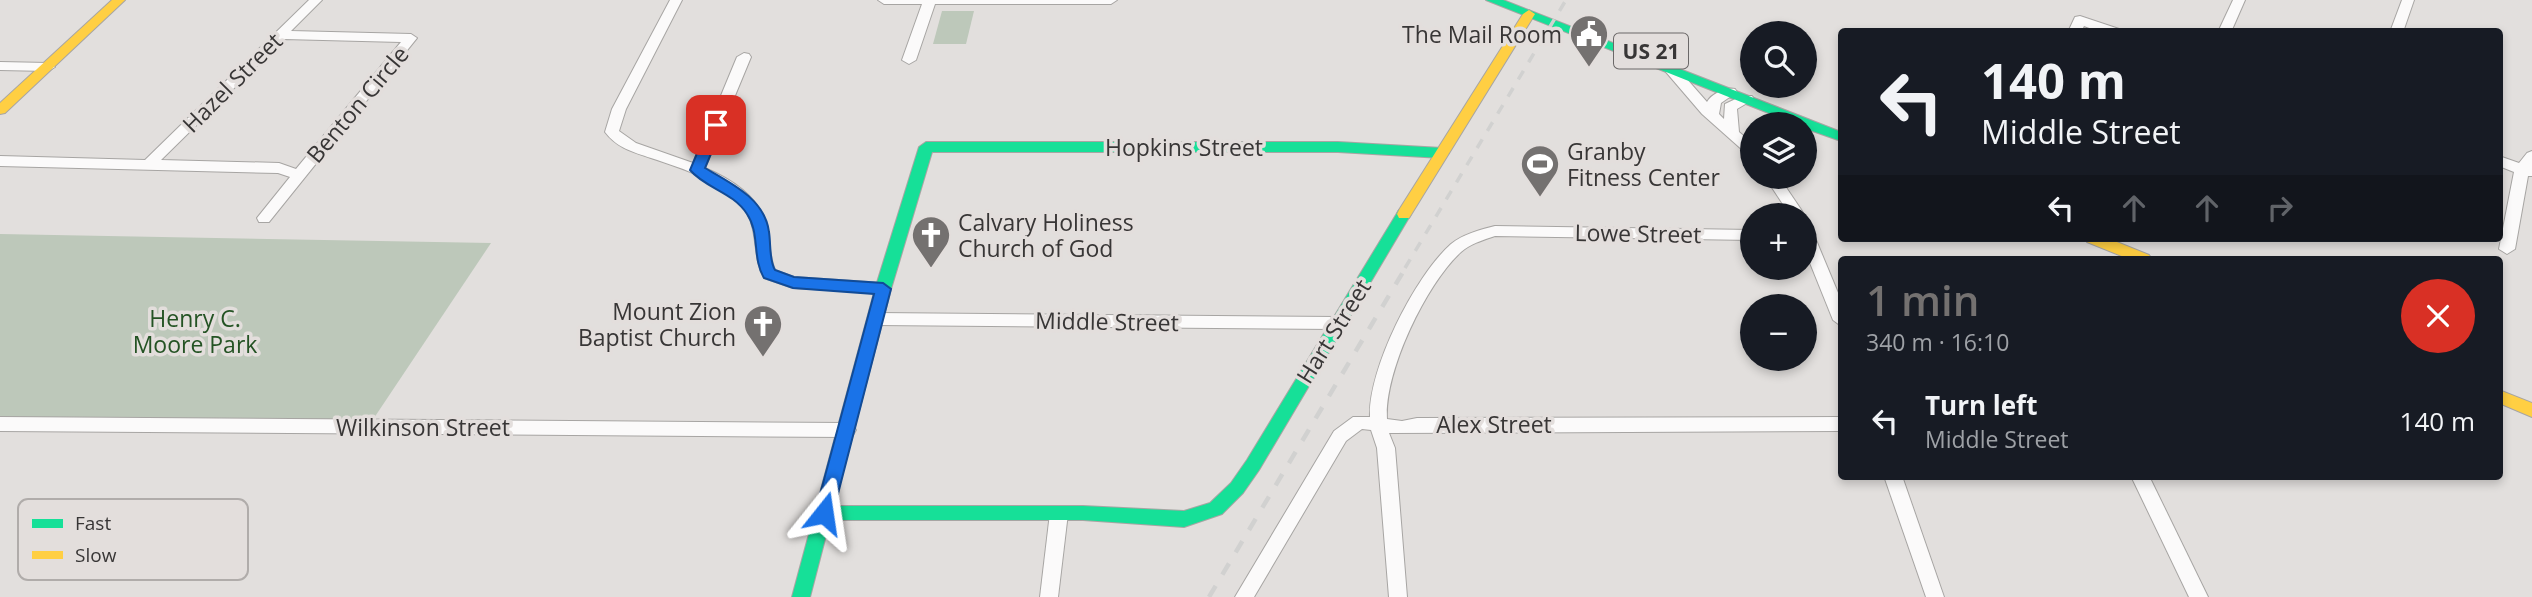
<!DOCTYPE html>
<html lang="en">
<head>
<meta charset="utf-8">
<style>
	:root { --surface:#171b24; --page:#20242c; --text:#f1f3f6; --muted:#9ea1a6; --accent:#747170 }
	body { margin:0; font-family:"Open Sans",sans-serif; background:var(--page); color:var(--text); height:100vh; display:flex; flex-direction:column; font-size:26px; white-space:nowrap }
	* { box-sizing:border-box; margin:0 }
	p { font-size:23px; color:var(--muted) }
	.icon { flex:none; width:38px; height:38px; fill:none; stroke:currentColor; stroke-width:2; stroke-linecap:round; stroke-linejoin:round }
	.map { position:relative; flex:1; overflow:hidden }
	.panel { position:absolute; left:1838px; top:256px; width:665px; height:224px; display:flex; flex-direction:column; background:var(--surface); border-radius:7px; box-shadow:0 4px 10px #0003 }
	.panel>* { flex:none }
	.guide { position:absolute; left:1838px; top:28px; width:665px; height:214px; border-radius:7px; box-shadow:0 4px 10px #0003; background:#171b24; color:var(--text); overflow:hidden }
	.tools { position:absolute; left:1740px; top:21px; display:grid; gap:14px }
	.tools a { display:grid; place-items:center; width:77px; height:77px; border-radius:50%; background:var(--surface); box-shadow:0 4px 10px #0003; font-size:35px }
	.pin { position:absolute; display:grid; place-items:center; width:60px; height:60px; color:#fff; margin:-30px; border-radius:14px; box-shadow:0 4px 10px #0006 }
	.me { position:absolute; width:77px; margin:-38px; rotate:15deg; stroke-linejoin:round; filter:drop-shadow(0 0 5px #0008) }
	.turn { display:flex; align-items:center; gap:24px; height:147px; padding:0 28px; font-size:32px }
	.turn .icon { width:91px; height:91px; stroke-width:2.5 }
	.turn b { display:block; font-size:49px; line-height:60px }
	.lanes { display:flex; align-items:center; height:66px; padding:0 28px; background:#0003; justify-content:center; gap:35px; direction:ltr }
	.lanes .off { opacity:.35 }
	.round { display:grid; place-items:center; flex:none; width:74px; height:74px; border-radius:37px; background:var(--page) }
	.summary { display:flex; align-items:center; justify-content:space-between; height:119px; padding:0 28px }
	h1 { font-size:42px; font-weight:600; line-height:52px; color:var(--accent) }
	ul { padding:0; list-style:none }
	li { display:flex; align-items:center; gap:21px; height:91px; padding:0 28px }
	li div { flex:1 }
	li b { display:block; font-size:26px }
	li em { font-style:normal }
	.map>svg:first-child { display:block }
</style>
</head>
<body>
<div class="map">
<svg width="2532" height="597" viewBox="0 0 2532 597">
	<rect width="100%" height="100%" fill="#e2dfdd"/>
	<g fill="#bdc8ba">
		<polygon points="942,11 974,11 966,44 933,44"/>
		<polygon points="0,234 491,243 368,427 0,424"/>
	</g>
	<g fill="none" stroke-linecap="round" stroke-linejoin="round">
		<g stroke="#a7a5a3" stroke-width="2">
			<g id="street">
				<path d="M 309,0 L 322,0 L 291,31 L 411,34 L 417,38 L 269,222 L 259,222 L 257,218 L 290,177 L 278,173 L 0,166 L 0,156 L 145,160 ZM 284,39 L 401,42 L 296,169 L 279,163 L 161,160 Z"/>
				<path d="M 670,0 L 682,0 L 626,109 L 619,131 L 636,143 L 693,163 L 737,57 L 744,53 L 749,54 L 751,57 L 705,168 C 731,179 760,197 767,227 C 770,241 769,256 775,270 L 794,277 L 883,283 L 889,285 L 891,289 L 889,293 L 793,288 L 764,278 C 752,257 759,230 745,210 C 724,181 684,169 651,158 C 633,152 617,148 605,132 L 612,109 Z"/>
				<polygon points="878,0 1117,0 1111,4 935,4 916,60 909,64 902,60 922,4 884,4"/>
				<polygon points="2233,0 2245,0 2231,32 2218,32"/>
				<polygon points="2402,0 2414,0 2403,32 2390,32"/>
				<polygon points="2080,16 2119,29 2120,32 2100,32 2084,26 2081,32 2068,32 2075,17"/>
				<polygon points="0,62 48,63 55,67 48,71 0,70"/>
				<path d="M 1673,68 L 1678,69 L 1707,102 C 1711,94 1726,87 1735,89 L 1737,92 L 1721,103 L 1719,114 L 1724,119 L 1725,104 L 1742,96 L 1752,96 L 1754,99 L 1737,109 L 1739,132 L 1752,143 L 1752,156 L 1747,154 L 1702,114 L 1666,72 Z"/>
				<polygon points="2532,151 2532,176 2528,176 2515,249 2507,254 2499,249 2514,172 2499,166 2499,156 2519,163 2527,153"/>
				<polygon points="1765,177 1779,177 1802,211 1804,215 1790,215"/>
				<polygon points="1804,223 1811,228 1841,300 1841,326 1833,320 1804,248"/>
				<path d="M 1495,226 L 1752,230 L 1752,240 L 1495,236 C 1483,240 1470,244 1461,252 C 1426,284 1384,372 1387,419 L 1402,421 L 1417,418 L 1841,417 L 1841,431 L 1389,433 L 1395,448 L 1407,597 L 1389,597 L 1377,448 L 1371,430 L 1362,429 L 1346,441 L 1254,597 L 1235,597 L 1334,431 L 1353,417 L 1370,417 C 1368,369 1415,276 1451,244 C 1463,234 1480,230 1495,226 Z"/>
				<polygon points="877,313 1336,317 1344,323 1336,329 877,325 869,319"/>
				<polygon points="0,417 847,423 853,425 856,430 853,435 847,437 0,431"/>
				<polygon points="1884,476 1902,476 1944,597 1926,597"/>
				<polygon points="2131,476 2149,476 2208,597 2189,597"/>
				<polygon points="1059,506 1065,508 1068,513 1058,597 1040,597 1050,513 1053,508"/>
			</g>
		</g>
		<g stroke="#a7a5a3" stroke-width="2">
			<g id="fast">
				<polygon points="1486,0 1503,0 1841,132 1841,141 1804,128 1804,124 1796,124"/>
				<polygon points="926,142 1338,142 1442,148 1449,153 1442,158 1338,152 932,152 891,289 834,506 1083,506 1184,511 1210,503 1231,483 1247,460 1399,210 1409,210 1411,214 1259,470 1243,493 1222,514 1184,527 1083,520 830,520 810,597 792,597 875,289 919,147"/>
			</g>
		</g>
		<g stroke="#a7a5a3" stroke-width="2">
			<g id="slow">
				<polygon points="112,0 125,0 5,113 0,114 0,103"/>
				<polygon points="1529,10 1535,14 1409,218 1399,218 1397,214 1399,210 1523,14"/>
				<polygon points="2084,238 2107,238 2149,255 2152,259 2129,259 2087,242"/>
				<polygon points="2499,390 2532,403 2532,417 2499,403"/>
			</g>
		</g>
		<use href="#street" fill="#fbfafa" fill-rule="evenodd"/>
		<use href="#fast" fill="#16e098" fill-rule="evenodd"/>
		<use href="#slow" fill="#ffcf43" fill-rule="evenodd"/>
		<polyline stroke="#d1d1d0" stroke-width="3.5" stroke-dasharray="10 10" stroke-linecap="butt" points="1405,268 1566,0"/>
		<polyline stroke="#d1d1d0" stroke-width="4.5" stroke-dasharray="13 13" stroke-linecap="butt" points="1209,597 1406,267"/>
	</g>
	<path fill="#1a73e8" stroke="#114b97" stroke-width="2" d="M 716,120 L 723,125 L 705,168 C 731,183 765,199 769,232 C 771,245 769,260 775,270 L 794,277 L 883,283 L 891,289 L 833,513 L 824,521 L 815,513 L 874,294 L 793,288 L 764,278 C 752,258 760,233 747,214 C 733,192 705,188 690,170 L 709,125 Z"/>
	<defs>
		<g id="civic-pin" transform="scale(2.0125)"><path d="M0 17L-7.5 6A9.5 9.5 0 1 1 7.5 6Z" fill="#747170" stroke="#e3dedc"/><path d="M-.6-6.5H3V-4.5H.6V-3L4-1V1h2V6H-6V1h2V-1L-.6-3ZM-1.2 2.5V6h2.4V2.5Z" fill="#fff"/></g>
		<g id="stadium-pin" transform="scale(2.0125)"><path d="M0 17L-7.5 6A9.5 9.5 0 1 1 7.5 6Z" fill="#747170" stroke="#e3dedc"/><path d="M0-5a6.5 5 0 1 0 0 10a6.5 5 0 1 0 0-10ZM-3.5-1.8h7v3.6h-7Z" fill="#fff"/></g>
		<g id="church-pin" transform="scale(2.0125)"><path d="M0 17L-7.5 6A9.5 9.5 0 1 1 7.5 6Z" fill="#747170" stroke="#e3dedc"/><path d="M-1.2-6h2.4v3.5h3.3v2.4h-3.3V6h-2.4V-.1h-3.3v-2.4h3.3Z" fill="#fff"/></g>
	</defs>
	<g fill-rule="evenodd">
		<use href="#civic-pin" x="1589" y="34"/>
		<use href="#stadium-pin" x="1540" y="164"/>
		<use href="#church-pin" x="931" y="235"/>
		<use href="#church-pin" x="763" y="324"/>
	</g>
	<g text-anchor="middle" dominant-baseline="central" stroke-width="7" stroke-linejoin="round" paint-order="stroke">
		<rect fill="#e3dedc" stroke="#6b6868" stroke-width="2" x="1614" y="33.5" width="74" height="35" rx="5"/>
		<g font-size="21" font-weight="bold" fill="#383636">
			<text x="1651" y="51">US 21</text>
		</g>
		<g font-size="23" fill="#383636" stroke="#e3dedc" text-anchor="end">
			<text x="1562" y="34">The Mail Room</text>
			<text x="1567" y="151" text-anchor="start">Granby<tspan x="1567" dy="26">Fitness Center</tspan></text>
			<text x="958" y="222" text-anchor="start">Calvary Holiness<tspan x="958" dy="26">Church of God</tspan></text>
			<text x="736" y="311">Mount Zion<tspan x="736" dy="26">Baptist Church</tspan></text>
		</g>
		<g font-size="23" fill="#383636" stroke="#e3dedc">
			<text transform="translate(232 82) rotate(-45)">Hazel Street</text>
			<text transform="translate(357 104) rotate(-50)">Benton Circle</text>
			<text x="1184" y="147">Hopkins Street</text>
			<text transform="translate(1638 233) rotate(1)">Lowe Street</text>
			<text transform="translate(1107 321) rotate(1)">Middle Street</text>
			<text transform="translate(1333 331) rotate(-58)">Hart Street</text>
			<text x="1494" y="424">Alex Street</text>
			<text x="423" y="427">Wilkinson Street</text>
		</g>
		<g font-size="23" fill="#245324" stroke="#e3dedc">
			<text x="195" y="318">Henry C.<tspan x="195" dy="26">Moore Park</tspan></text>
		</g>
	</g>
	<rect x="18" y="499" width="230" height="81" rx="10" fill="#e3dedc" stroke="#b0acaa" stroke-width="2"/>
	<rect x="32" y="519" width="31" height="9" fill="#16e098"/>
	<rect x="32" y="551" width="31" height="8" fill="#ffcf43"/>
	<g font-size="19" fill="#383636">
		<text x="75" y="530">Fast</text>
		<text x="75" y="562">Slow</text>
	</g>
</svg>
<div class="tools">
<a><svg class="icon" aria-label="search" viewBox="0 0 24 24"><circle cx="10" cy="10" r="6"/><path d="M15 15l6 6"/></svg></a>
<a><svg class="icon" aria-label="layers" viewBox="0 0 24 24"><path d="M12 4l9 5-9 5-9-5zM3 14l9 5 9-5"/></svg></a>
<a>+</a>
<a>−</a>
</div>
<div class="pin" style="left:716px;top:125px;background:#d93025"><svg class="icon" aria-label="arrive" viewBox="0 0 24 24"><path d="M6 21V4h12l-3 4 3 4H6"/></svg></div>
<svg class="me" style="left:824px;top:513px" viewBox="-20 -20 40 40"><path d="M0-17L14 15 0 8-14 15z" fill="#1a73e8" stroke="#fff" stroke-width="4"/></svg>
<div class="guide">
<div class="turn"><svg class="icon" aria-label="left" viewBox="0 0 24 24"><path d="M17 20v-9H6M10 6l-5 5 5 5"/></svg><div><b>140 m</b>Middle Street</div></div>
<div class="lanes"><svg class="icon" aria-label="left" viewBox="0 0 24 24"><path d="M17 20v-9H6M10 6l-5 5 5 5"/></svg><svg class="icon off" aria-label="ahead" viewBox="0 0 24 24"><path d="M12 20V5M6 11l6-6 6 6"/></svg><svg class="icon off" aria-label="ahead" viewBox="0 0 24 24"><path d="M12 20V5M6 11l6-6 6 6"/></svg><svg class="icon off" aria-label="right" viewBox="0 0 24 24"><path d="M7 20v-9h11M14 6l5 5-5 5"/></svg></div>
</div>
<section class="panel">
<div class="summary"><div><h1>1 min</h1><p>340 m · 16:10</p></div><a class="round" style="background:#d93025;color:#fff"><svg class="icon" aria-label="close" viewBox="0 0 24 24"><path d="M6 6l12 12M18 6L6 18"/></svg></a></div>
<ul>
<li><svg class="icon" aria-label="left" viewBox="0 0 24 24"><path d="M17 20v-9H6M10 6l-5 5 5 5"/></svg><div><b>Turn left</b><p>Middle Street</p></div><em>140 m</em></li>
</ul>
</section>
</div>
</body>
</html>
